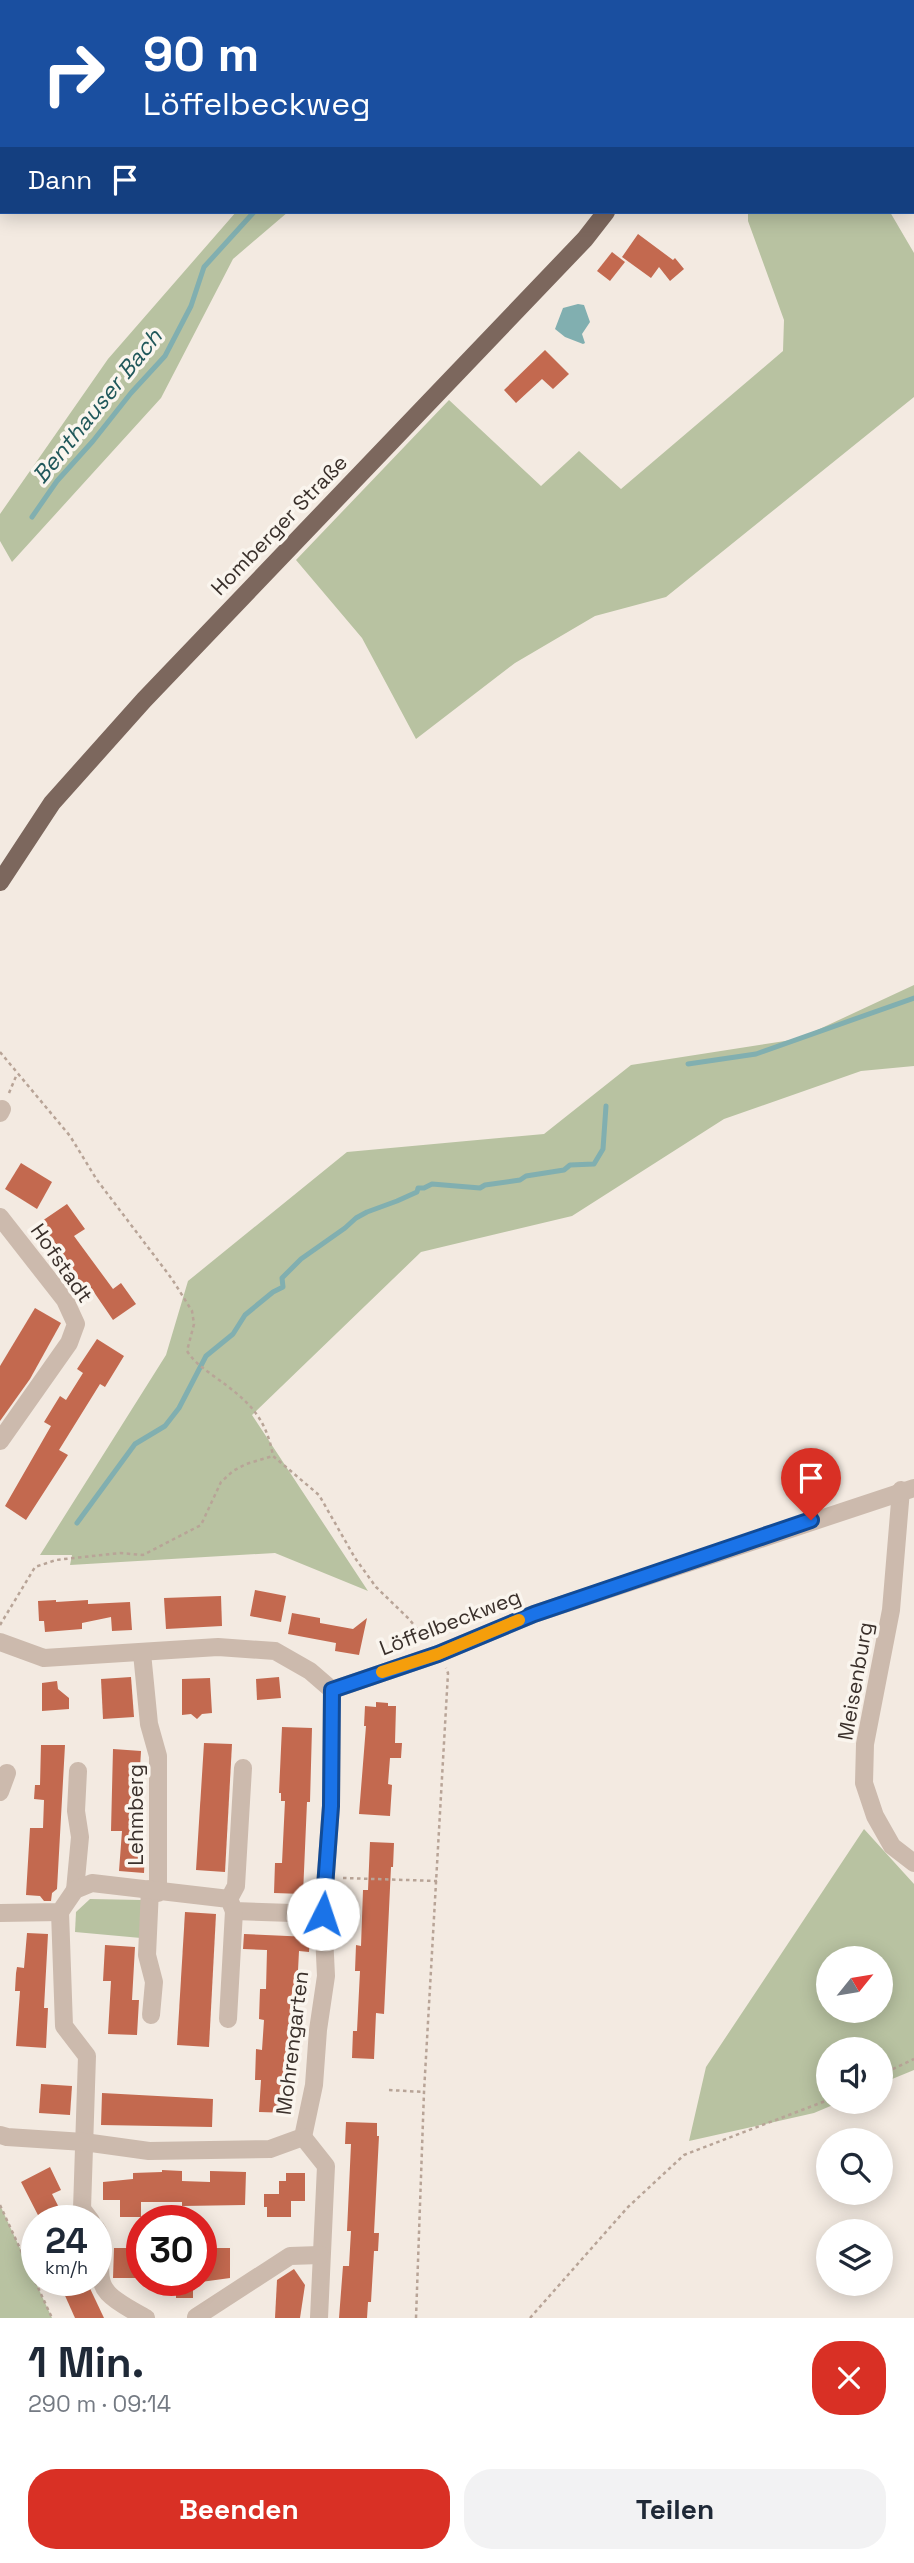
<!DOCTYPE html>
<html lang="de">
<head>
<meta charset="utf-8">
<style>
	:root { --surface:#fff; --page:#f2f2f3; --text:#1f2937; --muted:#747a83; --accent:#d93025 }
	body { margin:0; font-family:"Space Grotesk",sans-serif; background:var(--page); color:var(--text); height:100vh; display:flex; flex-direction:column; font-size:26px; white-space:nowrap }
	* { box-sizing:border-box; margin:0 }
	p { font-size:23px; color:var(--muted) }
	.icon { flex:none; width:38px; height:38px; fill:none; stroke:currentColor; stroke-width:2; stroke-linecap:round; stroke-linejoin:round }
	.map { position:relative; height:2318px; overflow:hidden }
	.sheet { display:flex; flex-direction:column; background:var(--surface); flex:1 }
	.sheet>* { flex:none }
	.banner { position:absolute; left:0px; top:0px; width:915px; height:214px; box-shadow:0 4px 18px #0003; background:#1a4fa0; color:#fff; overflow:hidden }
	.needle { width:46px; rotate:60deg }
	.tools { position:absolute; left:816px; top:1946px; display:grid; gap:14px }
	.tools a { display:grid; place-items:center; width:77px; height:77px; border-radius:50%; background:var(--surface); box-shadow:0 4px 18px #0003; font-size:35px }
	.speed { position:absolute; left:21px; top:2205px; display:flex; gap:14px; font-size:35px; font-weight:700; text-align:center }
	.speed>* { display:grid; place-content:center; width:91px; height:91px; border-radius:50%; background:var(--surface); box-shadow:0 4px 18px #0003; line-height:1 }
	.speed small { font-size:18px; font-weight:400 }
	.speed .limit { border:10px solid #d22; background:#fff; color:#111 }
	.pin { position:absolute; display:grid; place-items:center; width:60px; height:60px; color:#fff; margin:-72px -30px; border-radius:50% 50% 50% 0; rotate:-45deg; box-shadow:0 0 7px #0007 }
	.pin .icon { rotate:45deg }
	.me { position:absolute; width:77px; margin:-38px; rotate:4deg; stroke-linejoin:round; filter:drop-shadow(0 0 5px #0008) }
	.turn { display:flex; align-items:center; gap:24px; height:147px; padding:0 28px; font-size:32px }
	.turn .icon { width:91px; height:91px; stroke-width:2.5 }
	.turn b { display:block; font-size:49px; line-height:60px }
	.then { display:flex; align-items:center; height:66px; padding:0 28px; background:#0003; gap:14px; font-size:26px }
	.round { display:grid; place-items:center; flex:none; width:74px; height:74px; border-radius:28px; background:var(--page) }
	.summary { display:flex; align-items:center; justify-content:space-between; height:119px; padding:0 28px }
	h1 { font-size:42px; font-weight:700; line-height:52px }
	.action { display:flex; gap:14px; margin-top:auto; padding:14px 28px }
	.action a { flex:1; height:80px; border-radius:28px; background:var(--accent); color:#fff; font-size:28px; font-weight:700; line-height:80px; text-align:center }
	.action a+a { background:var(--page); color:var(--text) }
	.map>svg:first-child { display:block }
</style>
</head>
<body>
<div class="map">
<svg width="914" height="2318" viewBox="0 0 914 2318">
	<rect width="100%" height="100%" fill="#f3eae1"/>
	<g fill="#b8c2a1" fill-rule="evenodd">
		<polygon points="726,0 914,0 914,171 914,2"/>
		<polygon points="236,212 288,212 233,259 161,398 12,562 0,541 0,514 108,359"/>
		<polygon points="748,212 890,212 914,253 914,397 666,597 595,616 515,663 416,739 362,638 296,560 449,400 541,486 579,451 621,489 783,351 784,320 748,221"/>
		<polygon points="914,985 914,1066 861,1071 724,1119 572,1216 421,1252 252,1415 368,1591 275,1553 70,1565 72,1555 40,1555 166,1355 188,1281 347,1152 544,1134 631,1065 798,1039"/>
		<path d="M 864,1829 L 914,1884 L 914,2070 L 880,2084 L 880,2049 L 828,2049 L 828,2102 L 840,2102 L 814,2113 L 689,2141 L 706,2067 ZM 828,1958 L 880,1958 L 880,2011 L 828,2011 Z"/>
		<polygon points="90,1899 142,1900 141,1938 75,1932 76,1912"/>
		<polygon points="0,2205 52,2318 0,2318"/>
	</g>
	<polygon fill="#81afb0" points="578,304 584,305 590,322 582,334 585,343 583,344 565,337 555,329 563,308"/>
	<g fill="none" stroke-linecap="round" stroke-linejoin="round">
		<g stroke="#81afb0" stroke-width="5">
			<polyline points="905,0 906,2"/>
			<polyline points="383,2 385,0"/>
			<polyline points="914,11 914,12"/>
			<polyline points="32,517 57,481 93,441 131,393 165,356 191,306 204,267 254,212"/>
			<polyline points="688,1064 756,1054 914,998"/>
			<polyline points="77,1523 135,1444 165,1426 179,1408 206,1356 233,1334 245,1315 273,1292 283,1287 282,1278 301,1259 345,1228 356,1218 367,1212 397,1201 417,1192 418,1188 424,1188 432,1184 480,1188 485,1185 520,1180 526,1176 564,1170 570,1165 594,1164 603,1149 606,1106"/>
		</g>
	</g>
	<g fill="#c3694f">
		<polygon points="638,234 673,260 675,258 684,269 670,281 659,267 651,278 622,257"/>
		<polygon points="612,252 625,262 610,281 597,271"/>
		<polygon points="545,350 569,374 553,389 542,379 516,403 504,390"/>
		<polygon points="21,1163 52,1182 37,1209 5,1189"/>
		<polygon points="67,1204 85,1229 74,1236 113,1289 121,1283 136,1304 113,1320 87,1282 81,1286 64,1262 67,1260 46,1231 48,1230 42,1221"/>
		<polygon points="35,1308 61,1323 30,1379 0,1421 0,1366"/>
		<polygon points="97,1339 124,1356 105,1387 100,1384 59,1450 68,1455 26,1520 5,1506 51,1426 44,1422 60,1396 66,1400 83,1373 77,1369"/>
		<polygon points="255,1590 286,1596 281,1622 250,1616"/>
		<polygon points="221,1596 222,1626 166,1629 164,1598"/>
		<polygon points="56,1600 56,1602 88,1600 88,1604 130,1602 132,1630 112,1631 111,1617 82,1623 82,1629 45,1632 44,1621 39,1621 38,1601"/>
		<polygon points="292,1613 320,1618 320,1623 353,1629 367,1618 359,1655 335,1651 336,1643 288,1634"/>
		<polygon points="131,1677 134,1717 103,1719 101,1679"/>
		<polygon points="279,1677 281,1698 257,1700 256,1679"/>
		<polygon points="210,1678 212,1713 202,1714 197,1719 191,1714 182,1715 182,1679"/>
		<polygon points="57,1681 58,1689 69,1698 69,1709 42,1711 42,1683"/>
		<polygon points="376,1702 388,1703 388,1706 396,1706 395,1743 402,1743 401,1758 390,1758 388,1784 392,1785 390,1816 359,1814 366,1726 364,1726 365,1706 376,1707"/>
		<polygon points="282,1727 312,1728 310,1802 307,1802 303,1894 274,1893 275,1863 282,1863 285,1801 281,1801 281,1793 279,1793"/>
		<polygon points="204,1743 232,1744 225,1872 196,1870"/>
		<polygon points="41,1745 65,1745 57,1889 52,1893 51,1901 44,1901 40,1896 26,1895 30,1828 43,1828 44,1800 34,1799 35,1785 40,1785"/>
		<polygon points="113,1749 141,1751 140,1768 142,1768 140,1799 143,1800 140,1847 145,1848 144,1873 119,1871 122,1831 111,1831"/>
		<polygon points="370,1842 394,1843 393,1867 391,1867 384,2014 376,2013 374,2059 352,2058 353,2031 357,2031 360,1971 355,1971 356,1945 361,1946 363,1890 368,1890"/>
		<polygon points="185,1912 216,1914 209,2047 177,2045"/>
		<polygon points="27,1933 48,1934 44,2008 48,2008 46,2048 16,2046 20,1991 15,1991 16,1973 17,1967 24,1968"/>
		<polygon points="244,1934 310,1937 309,1952 299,1951 297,1990 292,1990 291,2021 295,2021 294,2051 289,2051 287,2081 292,2082 291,2113 259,2112 261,2080 255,2080 256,2049 262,2050 264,2020 259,2019 260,1989 266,1989 267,1950 243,1949"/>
		<polygon points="105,1945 135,1947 132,2000 139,2000 137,2035 108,2034 111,1981 103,1981"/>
		<polygon points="41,2084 72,2086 70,2115 39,2113"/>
		<polygon points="102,2093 213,2099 212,2127 101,2125"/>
		<polygon points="346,2122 377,2123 377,2136 379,2136 374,2233 379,2233 378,2251 374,2251 371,2302 368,2302 367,2318 339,2318 343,2266 349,2266 351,2231 347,2231 351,2144 345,2144"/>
		<polygon points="50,2167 61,2190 52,2194 66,2221 41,2221 21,2182"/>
		<polygon points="162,2170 182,2171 182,2181 210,2182 210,2171 246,2172 245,2205 182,2206 182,2202 141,2202 141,2217 120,2217 120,2200 103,2200 103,2182 133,2179 133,2173 162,2172"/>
		<polygon points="286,2173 305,2173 305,2201 291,2201 291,2217 267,2217 267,2207 264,2207 264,2194 279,2194 279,2181 286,2181"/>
		<polygon points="114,2248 130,2248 130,2258 142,2258 142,2278 113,2278"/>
		<polygon points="212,2248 230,2248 230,2278 201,2282 201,2267 208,2267 209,2253 212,2253"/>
		<polygon points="294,2269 305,2285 300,2318 275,2318 277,2280"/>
		<polygon points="58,2280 86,2280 104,2318 75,2318"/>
		<rect x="176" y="2280" width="17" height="18"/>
	</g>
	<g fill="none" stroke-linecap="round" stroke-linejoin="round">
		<g stroke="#b8a497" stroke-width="2.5" stroke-dasharray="3.5 3.5" stroke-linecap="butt">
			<path d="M 0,1052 L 70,1136 L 97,1180 L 172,1279 L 192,1311 L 194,1324 L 187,1351 C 194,1362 204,1369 215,1377 C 247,1400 266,1416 273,1456 L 319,1495 L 355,1558 L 376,1587 L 409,1619 L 426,1640"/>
			<polyline points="9,1093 17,1074"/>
			<polyline points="0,1625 35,1567 56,1560 120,1553 143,1555 201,1525 221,1482 233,1471 246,1464 273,1456"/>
			<polyline points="343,1878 437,1881"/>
			<polyline points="880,2075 914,2059"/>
			<polyline points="389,2090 424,2092"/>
			<polyline points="0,2205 52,2318"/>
			<polyline points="416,2318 424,2092 448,1673 446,1668"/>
			<polyline points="530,2318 628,2207 684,2155 828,2100"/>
		</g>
		<g stroke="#ccbaad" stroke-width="18">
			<polyline points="0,1113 2,1109"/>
			<polyline points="0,1217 65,1300 76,1324 69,1343 0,1441"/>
			<polyline points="901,1490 891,1610 865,1744 864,1783 875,1816 892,1846 914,1863"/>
			<polyline points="0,1642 44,1658 218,1647 275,1651 310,1671 332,1690 438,1654 534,1614 914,1488"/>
			<polyline points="142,1653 149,1724 158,1756 158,1893"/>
			<polyline points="0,1792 7,1773"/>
			<polyline points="150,1889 147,1955 154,1982 151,2015"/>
			<polyline points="75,1890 80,1837 76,1811 78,1771"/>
			<polyline points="229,1899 236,1886 243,1768"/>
			<polyline points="60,1912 64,2026 87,2056 82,2209 91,2221"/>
			<polyline points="0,1913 60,1912 75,1890 92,1883 229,1899 234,1911 323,1914"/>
			<polyline points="228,2019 234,1911"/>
			<polyline points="0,2135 7,2137 84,2142 149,2151 270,2149 303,2137 314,2085 318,2030 326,1976 323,1914 331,1806 332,1690"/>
			<polyline points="303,2137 326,2166 319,2318"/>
			<path d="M 96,2228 C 109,2246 91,2275 108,2293 C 117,2303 134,2311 146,2318"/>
			<polyline points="196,2317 290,2256 320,2255"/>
		</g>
		<g stroke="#7c675d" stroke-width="18">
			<polyline points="707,2 708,0"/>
			<polyline points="0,882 52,803 144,700 585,239 606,212"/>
		</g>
	</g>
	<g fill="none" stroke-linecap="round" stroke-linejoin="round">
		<g stroke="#114b97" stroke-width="18">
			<polyline id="route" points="323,1914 331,1806 332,1690 438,1654 534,1614 811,1520"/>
		</g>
		<use href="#route" stroke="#1a73e8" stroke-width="12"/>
		<polyline stroke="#f59e0b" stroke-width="12" points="382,1672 438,1654 519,1620"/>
	</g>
	<g text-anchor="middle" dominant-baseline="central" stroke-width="7" stroke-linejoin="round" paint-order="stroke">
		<g font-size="21" fill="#3a302b" stroke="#faf5ee">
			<text transform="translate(279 525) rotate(-46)">Homberger Straße</text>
			<text transform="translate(62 1263) rotate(55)">Hofstadt</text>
			<text transform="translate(450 1622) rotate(-21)">Löffelbeckweg</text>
			<text transform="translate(855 1681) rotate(-80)">Meisenburg</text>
			<text transform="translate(135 1815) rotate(-90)">Lehmberg</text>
			<text transform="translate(292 2043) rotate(-83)">Mohrengarten</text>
		</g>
		<g font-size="23" font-style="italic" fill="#21585b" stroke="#faf5ee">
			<text transform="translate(97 406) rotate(-51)">Benthauser Bach</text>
		</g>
	</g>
</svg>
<div class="tools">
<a><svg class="needle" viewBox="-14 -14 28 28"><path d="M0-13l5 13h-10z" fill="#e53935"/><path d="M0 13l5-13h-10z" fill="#747a83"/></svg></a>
<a><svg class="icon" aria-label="sound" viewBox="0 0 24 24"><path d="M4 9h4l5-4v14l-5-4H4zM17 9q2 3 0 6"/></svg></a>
<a><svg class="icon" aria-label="search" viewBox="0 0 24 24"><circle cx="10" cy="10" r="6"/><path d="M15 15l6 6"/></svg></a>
<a><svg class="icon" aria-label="layers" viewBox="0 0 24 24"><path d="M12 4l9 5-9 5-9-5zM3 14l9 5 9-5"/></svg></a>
</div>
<div class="speed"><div>24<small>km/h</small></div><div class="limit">30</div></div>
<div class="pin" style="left:811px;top:1520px;background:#d93025"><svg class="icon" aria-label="arrive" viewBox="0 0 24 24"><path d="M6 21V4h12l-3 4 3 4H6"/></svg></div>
<svg class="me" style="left:323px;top:1914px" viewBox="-20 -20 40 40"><circle r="19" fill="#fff"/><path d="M0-13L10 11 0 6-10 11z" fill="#1a73e8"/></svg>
<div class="banner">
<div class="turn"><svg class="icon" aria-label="right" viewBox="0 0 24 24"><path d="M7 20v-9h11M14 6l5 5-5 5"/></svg><div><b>90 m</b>Löffelbeckweg</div></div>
<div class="then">Dann<svg class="icon" aria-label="arrive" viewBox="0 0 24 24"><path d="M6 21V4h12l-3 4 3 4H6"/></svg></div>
</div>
</div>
<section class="sheet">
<div class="summary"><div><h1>1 Min.</h1><p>290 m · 09:14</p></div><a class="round" style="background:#d93025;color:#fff"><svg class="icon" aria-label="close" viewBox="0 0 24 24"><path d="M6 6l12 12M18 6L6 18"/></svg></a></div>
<div class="action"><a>Beenden</a><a>Teilen</a></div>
</section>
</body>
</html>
